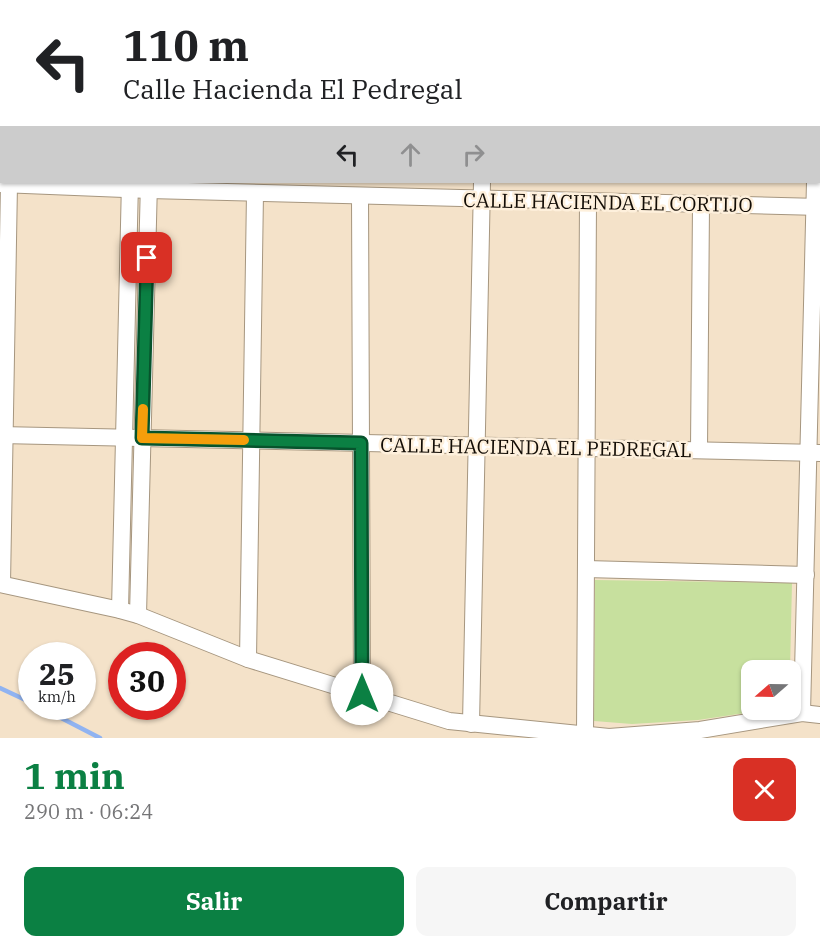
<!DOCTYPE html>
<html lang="es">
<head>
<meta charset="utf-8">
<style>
	:root { --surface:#fff; --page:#f6f6f6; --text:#202124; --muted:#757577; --accent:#0b8043 }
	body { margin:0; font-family:"IBM Plex Serif",serif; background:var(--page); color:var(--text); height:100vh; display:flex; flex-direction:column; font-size:22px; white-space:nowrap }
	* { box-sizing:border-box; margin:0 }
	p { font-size:20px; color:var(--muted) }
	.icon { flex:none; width:33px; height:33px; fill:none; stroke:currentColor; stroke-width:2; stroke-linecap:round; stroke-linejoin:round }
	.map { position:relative; height:738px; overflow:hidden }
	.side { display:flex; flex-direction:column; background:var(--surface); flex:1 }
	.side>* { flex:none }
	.guide { position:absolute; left:0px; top:0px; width:820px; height:183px; box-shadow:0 2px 4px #0004; background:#fff; color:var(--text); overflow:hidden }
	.needle { width:39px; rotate:250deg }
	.buttons { position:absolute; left:741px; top:660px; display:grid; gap:12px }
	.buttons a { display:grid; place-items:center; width:60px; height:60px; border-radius:12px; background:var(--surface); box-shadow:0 2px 4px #0004; font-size:30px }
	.speed { position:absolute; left:18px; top:642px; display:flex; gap:12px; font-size:30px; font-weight:700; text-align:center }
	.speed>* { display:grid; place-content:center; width:78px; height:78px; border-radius:50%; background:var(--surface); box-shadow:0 2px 4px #0004; line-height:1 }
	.speed small { font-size:15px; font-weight:400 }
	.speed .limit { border:9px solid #d22; background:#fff; color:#111 }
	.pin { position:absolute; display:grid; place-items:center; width:51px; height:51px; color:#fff; margin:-26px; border-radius:12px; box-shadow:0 3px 9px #0006 }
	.me { position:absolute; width:66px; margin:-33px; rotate:0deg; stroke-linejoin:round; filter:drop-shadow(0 0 4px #0008) }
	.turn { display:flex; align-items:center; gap:21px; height:126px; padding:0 24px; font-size:27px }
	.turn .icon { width:78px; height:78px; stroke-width:2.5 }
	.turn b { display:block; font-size:42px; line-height:51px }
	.lanes { display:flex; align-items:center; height:57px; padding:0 24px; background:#0003; justify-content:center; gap:30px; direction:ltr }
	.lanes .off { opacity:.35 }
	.round { display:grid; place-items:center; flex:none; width:63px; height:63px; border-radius:12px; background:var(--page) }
	.summary { display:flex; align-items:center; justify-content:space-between; height:102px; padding:0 24px }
	h1 { font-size:36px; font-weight:800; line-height:45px; color:var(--accent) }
	.cta { display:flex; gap:12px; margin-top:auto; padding:12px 24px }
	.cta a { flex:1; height:69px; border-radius:12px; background:var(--accent); color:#fff; font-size:24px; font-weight:800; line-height:69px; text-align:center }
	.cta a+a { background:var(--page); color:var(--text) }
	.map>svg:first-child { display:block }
</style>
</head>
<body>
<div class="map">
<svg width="820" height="738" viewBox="0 0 820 738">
	<rect width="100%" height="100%" fill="#f4e2c9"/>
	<polygon fill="#c7e09e" points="595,580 792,583 790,670 752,670 752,710 766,710 698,720 632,724 594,721"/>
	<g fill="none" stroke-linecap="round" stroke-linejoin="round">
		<g stroke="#90b3f1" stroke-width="4.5">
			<polyline points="0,688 32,703"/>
			<polyline points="38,706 100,738"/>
		</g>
	</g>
	<rect fill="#d19b63" stroke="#6f5c49" stroke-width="1.5" x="612" y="0" width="78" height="2"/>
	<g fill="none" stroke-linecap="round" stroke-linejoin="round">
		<g stroke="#a6967f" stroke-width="18">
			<g id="minor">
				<polyline points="13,2 13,0"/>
				<polyline points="134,2 134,0"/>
				<polyline points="153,2 153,0"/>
				<polyline points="263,2 263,0"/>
				<polyline points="377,2 377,0"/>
				<polyline points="486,2 486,0"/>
				<polyline points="599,2 599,0"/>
				<polyline points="705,2 705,0"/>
				<polyline points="819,30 820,0"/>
				<polyline points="0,60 2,60"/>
				<polyline points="819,78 820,78"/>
				<polyline points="0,184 149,190 820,207"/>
				<polyline points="360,196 362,695"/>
				<polyline points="0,435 820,453"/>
				<polyline points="699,450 701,205"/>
				<polyline points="586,569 806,575"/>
				<polyline points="0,584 120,610 138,615 248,659 449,721 609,737 700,730 802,713 820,715"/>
				<polyline points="2,584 9,184"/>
				<polyline points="120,610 130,182"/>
				<polyline points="138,615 149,182"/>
				<polyline points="248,659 255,193"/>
				<polyline points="802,713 815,182"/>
				<polyline points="471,724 482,182"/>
				<polyline points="585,735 588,202"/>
			</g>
		</g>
		<use href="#minor" stroke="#fff" stroke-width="16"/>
	</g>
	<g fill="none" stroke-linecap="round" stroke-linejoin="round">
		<g stroke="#07532c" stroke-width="15">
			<polyline id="route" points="147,258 142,438 361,443 362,694"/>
		</g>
		<use href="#route" stroke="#0b8043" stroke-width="10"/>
		<polyline stroke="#f59e0b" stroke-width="10" points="143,409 142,438 244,440"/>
	</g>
	<g text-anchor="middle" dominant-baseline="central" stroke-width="5" stroke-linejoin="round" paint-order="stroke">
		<g font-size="20" fill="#120c05" stroke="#fef0dc">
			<text transform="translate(608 202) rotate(1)">CALLE HACIENDA EL CORTIJO</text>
			<text transform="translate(536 447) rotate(1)">CALLE HACIENDA EL PEDREGAL</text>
		</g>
	</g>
</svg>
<div class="buttons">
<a><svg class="needle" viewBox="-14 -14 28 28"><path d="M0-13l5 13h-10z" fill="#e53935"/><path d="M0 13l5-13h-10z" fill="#757577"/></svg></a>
</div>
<div class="speed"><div>25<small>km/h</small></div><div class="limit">30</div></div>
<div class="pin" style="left:147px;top:258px;background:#d93025"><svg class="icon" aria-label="arrive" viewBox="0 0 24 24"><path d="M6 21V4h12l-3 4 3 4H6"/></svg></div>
<svg class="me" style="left:362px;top:694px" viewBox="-20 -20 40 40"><circle r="19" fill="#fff"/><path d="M0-13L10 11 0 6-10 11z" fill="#0b8043"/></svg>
<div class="guide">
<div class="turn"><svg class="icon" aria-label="left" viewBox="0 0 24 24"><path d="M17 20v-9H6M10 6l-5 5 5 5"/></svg><div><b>110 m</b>Calle Hacienda El Pedregal</div></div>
<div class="lanes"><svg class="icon" aria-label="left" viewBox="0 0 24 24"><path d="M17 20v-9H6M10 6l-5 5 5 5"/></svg><svg class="icon off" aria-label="ahead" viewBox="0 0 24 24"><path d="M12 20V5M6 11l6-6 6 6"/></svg><svg class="icon off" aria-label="right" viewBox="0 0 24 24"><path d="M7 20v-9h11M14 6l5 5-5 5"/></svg></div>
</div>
</div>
<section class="side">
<div class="summary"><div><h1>1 min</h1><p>290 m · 06:24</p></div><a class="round" style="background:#d93025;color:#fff"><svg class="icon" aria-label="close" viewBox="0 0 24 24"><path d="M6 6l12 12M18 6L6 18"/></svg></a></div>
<div class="cta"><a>Salir</a><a>Compartir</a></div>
</section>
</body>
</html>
